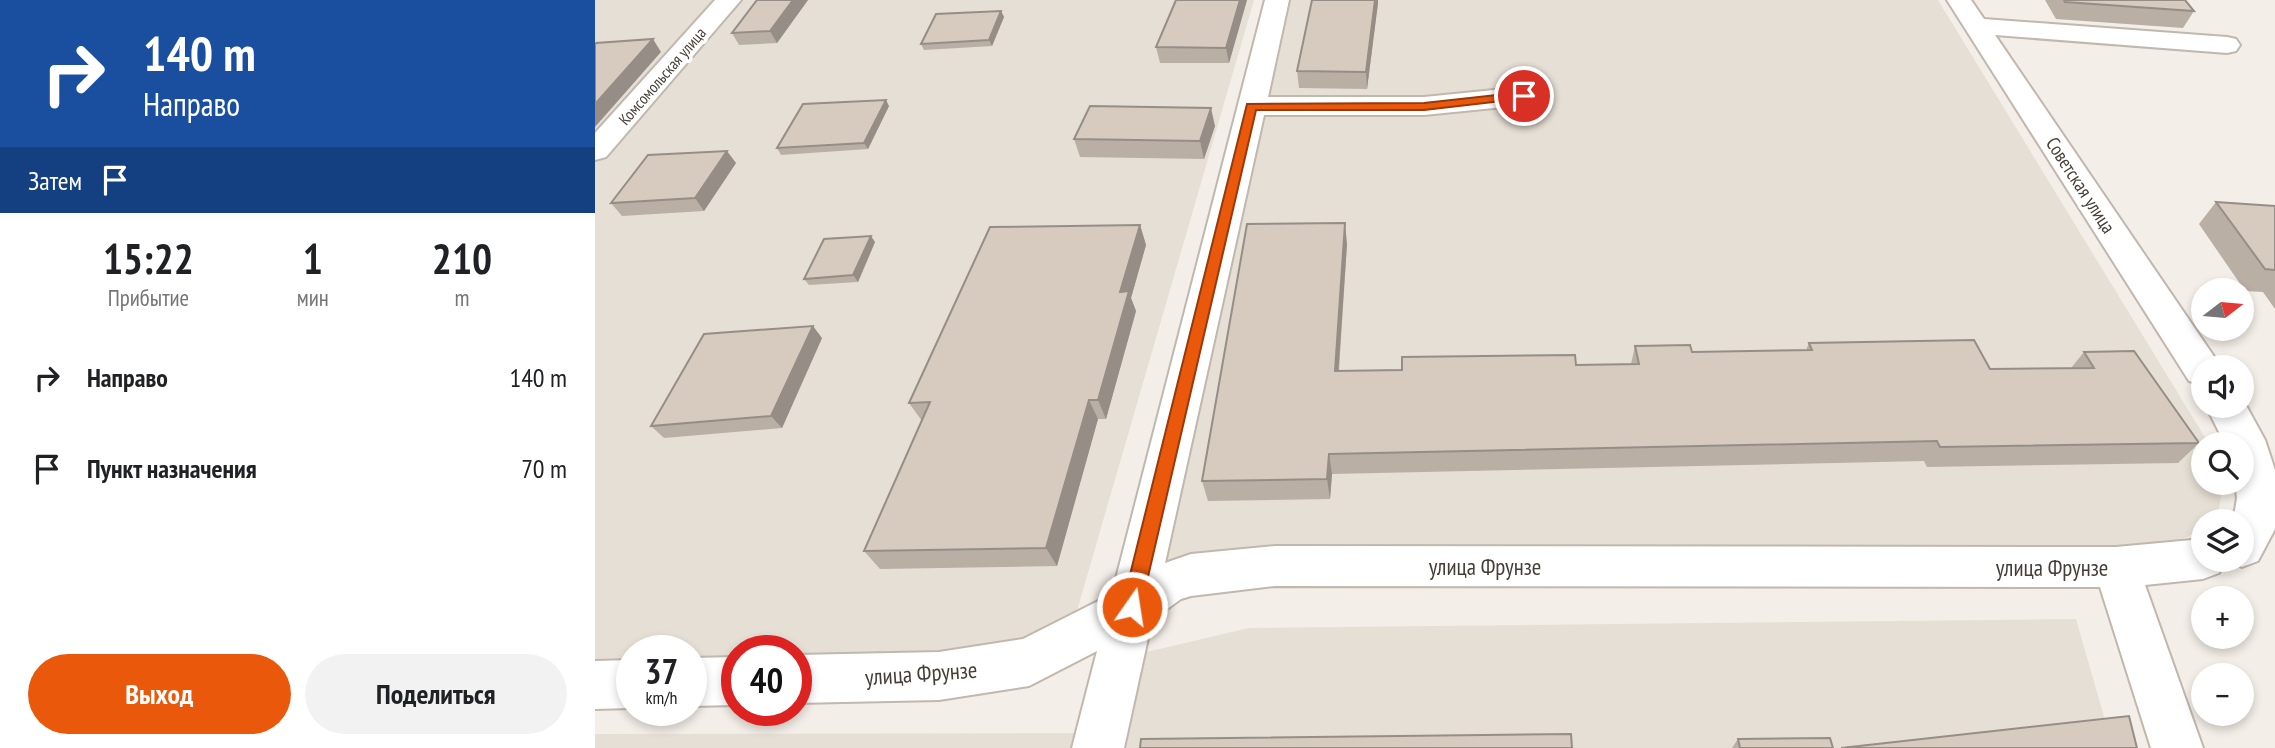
<!DOCTYPE html>
<html lang="ru">
<head>
<meta charset="utf-8">
<style>
	:root { --surface:#fff; --page:#f2f2f2; --text:#202124; --muted:#757577; --accent:#ea580c }
	body { margin:0; font-family:"PT Sans Narrow",sans-serif; background:var(--page); color:var(--text); height:100vh; display:flex; flex-direction:column; font-size:26px; white-space:nowrap }
	* { box-sizing:border-box; margin:0 }
	p { font-size:23px; color:var(--muted) }
	.icon { flex:none; width:38px; height:38px; fill:none; stroke:currentColor; stroke-width:2; stroke-linecap:round; stroke-linejoin:round }
	.map { position:relative; flex:1; overflow:hidden }
	.details { display:flex; flex-direction:column; background:var(--surface); width:595px }
	.details>* { flex:none }
	.guide { background:#1a4fa0; color:#fff; overflow:hidden }
	.needle { width:46px; rotate:74deg }
	.tools { position:absolute; left:1596px; top:278px; display:grid; gap:14px }
	.tools a { display:grid; place-items:center; width:63px; height:63px; border-radius:50%; background:var(--surface); box-shadow:0 4px 10px #0003; font-size:35px }
	.speed { position:absolute; left:21px; top:635px; display:flex; gap:14px; font-size:35px; font-weight:700; text-align:center }
	.speed>* { display:grid; place-content:center; width:91px; height:91px; border-radius:50%; background:var(--surface); box-shadow:0 4px 10px #0003; line-height:1 }
	.speed small { font-size:18px; font-weight:400 }
	.speed .limit { border:10px solid #d22; background:#fff; color:#111 }
	.pin { position:absolute; display:grid; place-items:center; width:60px; height:60px; color:#fff; margin:-30px; border:4px solid #fff; border-radius:50%; box-shadow:0 2px 7px #0007 }
	.me { position:absolute; width:77px; margin:-38px; rotate:13deg; stroke-linejoin:round; filter:drop-shadow(0 0 5px #0008) }
	.turn { display:flex; align-items:center; gap:24px; height:147px; padding:0 28px; font-size:32px }
	.turn .icon { width:91px; height:91px; stroke-width:2.5 }
	.turn b { display:block; font-size:49px; line-height:60px }
	.then { display:flex; align-items:center; height:66px; padding:0 28px; background:#0003; gap:14px; font-size:26px }
	.eta { display:flex; justify-content:space-evenly; align-items:center; height:119px; text-align:center }
	.eta b { font-size:42px; font-weight:600; line-height:49px }
	.cta { display:flex; gap:14px; margin-top:auto; padding:14px 28px }
	.cta a { flex:1; height:80px; border-radius:42px; background:var(--accent); color:#fff; font-size:28px; font-weight:600; line-height:80px; text-align:center }
	.cta a+a { background:var(--page); color:var(--text) }
	ul { padding:0; list-style:none }
	li { display:flex; align-items:center; gap:21px; height:91px; padding:0 28px }
	li div { flex:1 }
	li b { display:block; font-size:26px }
	li em { font-style:normal }
	main { display:flex; flex:1; min-height:0 }
	.map>svg:first-child { display:block }
</style>
</head>
<body>
<main>
<section class="details">
<div class="guide">
<div class="turn"><svg class="icon" aria-label="right" viewBox="0 0 24 24"><path d="M7 20v-9h11M14 6l5 5-5 5"/></svg><div><b>140 m</b>Направо</div></div>
<div class="then">Затем<svg class="icon" aria-label="arrive" viewBox="0 0 24 24"><path d="M6 21V4h12l-3 4 3 4H6"/></svg></div>
</div>
<div class="eta">
<div><b>15:22</b><p>Прибытие</p></div>
<div><b>1</b><p>мин</p></div>
<div><b>210</b><p>m</p></div>
</div>
<ul>
<li><svg class="icon" aria-label="right" viewBox="0 0 24 24"><path d="M7 20v-9h11M14 6l5 5-5 5"/></svg><div><b>Направо</b></div><em>140 m</em></li>
<li><svg class="icon" aria-label="arrive" viewBox="0 0 24 24"><path d="M6 21V4h12l-3 4 3 4H6"/></svg><div><b>Пункт назначения</b></div><em>70 m</em></li>
</ul>
<div class="cta"><a>Выход</a><a>Поделиться</a></div>
</section>
<div class="map">
<svg width="1680" height="748" viewBox="0 0 1680 748">
	<rect width="100%" height="100%" fill="#f3eee7"/>
	<g fill="#e6dfd5">
		<polygon points="0,0 122,0 0,135"/>
		<polygon points="146,0 659,0 479,621 354,677 201,678 201,651 142,651 142,679 96,679 96,651 37,651 37,679 0,679 0,160"/>
		<polygon points="696,0 1343,0 1614,444 1608,444 1608,483 1628,483 1622,521 1608,522 1608,529 1565,550 561,577"/>
		<polygon points="1481,619 1518,748 522,748 543,654 654,628"/>
		<polygon points="485,733 481,748 0,748 0,734"/>
	</g>
	<g fill="none" stroke-linecap="round" stroke-linejoin="round">
		<g stroke="#c1b7ad" stroke-width="4">
			<g id="minor">
				<polygon points="120,0 146,0 11,157 0,160 0,133"/>
				<polygon points="670,0 694,0 673,97 829,97 929,87 939,90 943,96 939,102 929,105 829,115 669,115 570,563 596,554 680,546 1521,547 1608,539 1608,560 1630,560 1624,573 1608,579 1550,585 1608,748 1556,748 1505,587 680,586 596,596 586,599 557,620 529,748 477,748 502,651 434,686 344,700 201,703 201,655 344,652 428,639 517,594"/>
				<polygon points="1352,0 1376,0 1389,19 1632,37 1641,39 1645,45 1641,51 1632,53 1400,35 1622,361 1625,368 1608,368 1608,385 1594,381"/>
				<polygon points="1647,398 1670,440 1680,470 1680,529 1663,561 1647,567 1631,560 1647,560 1647,522 1638,522 1642,498 1640,483 1647,483 1647,444 1630,444 1611,406 1647,406"/>
				<polygon points="142,657 142,705 96,706 96,658"/>
				<polygon points="37,660 37,708 0,709 0,661"/>
			</g>
		</g>
		<use href="#minor" fill="#fff" fill-rule="evenodd"/>
	</g>
	<g fill="#b9afa5">
		<polygon points="162,0 213,0 182,43 144,45 137,33"/>
		<polygon points="652,0 634,63 565,63 561,47"/>
		<polygon points="1450,0 1590,0 1599,11 1588,28 1461,19"/>
		<polygon points="783,3 772,89 704,88 702,71"/>
		<polygon points="406,11 409,17 397,46 329,50 326,44"/>
		<polygon points="294,106 273,149 186,155 182,148"/>
		<polygon points="620,126 609,159 485,157 479,139"/>
		<polygon points="141,163 109,211 27,216 16,203"/>
		<polygon points="1621,202 1680,206 1680,309 1668,292 1650,291 1604,224"/>
		<polygon points="545,225 551,245 536,298 541,311 511,419 503,419 462,566 285,569 269,551 327,421 314,403"/>
		<polygon points="280,242 263,282 214,285 209,279"/>
		<polygon points="752,244 744,371 1036,364 1040,346 1097,352 1211,350 1214,343 1395,369 1476,368 1489,352 1604,443 1583,463 1332,467 1329,461 737,474 735,499 613,501 607,481"/>
		<polygon points="227,338 187,428 69,438 56,426"/>
		<polygon points="1143,739 1238,748 1137,748"/>
	</g>
	<g fill="#968e86">
		<polygon points="198,0 213,0 182,43 175,31"/>
		<polygon points="645,0 652,0 634,63 631,48"/>
		<polygon points="780,0 783,0 783,3 772,89 771,72"/>
		<polygon points="406,11 409,17 397,46 394,40"/>
		<polygon points="58,39 66,52 0,127 0,104"/>
		<polygon points="291,100 294,106 273,149 269,143"/>
		<polygon points="616,108 620,126 609,159 605,141"/>
		<polygon points="132,151 141,163 109,211 100,198"/>
		<polygon points="750,223 752,244 742,391 740,371"/>
		<polygon points="545,225 551,245 536,298 541,311 511,419 503,400 525,292"/>
		<polygon points="276,236 280,242 263,282 258,275"/>
		<polygon points="218,326 227,338 187,428 176,416"/>
		<polygon points="494,400 503,419 462,566 451,548"/>
		<polygon points="734,454 737,474 735,499 732,479"/>
	</g>
	<g fill="#d7cbc0" stroke="#968e86" stroke-width="2">
		<polygon points="162,0 198,0 175,31 137,33"/>
		<polygon points="581,0 645,0 631,48 561,47"/>
		<polygon points="717,0 780,0 771,72 702,71"/>
		<polygon points="1469,0 1590,0 1599,11 1470,2"/>
		<polygon points="406,11 394,40 326,44 341,14"/>
		<polygon points="58,39 0,104 0,45 1,43"/>
		<polygon points="291,100 269,143 182,148 208,104"/>
		<polygon points="495,106 616,108 605,141 479,139"/>
		<polygon points="132,151 100,198 16,203 53,155"/>
		<polygon points="1621,202 1680,206 1680,270 1670,269"/>
		<polygon points="750,223 740,371 807,370 807,357 980,355 981,365 1044,364 1040,346 1095,345 1097,352 1217,350 1214,343 1379,340 1395,369 1499,368 1489,352 1539,351 1604,443 1345,447 1342,441 734,454 732,479 607,481 652,224"/>
		<polygon points="545,225 525,292 534,291 503,400 494,400 451,548 269,551 335,402 314,403 395,227"/>
		<polygon points="276,236 258,275 209,279 229,239"/>
		<polygon points="218,326 176,416 56,426 109,334"/>
		<polygon points="1534,716 1542,748 1246,748"/>
		<polygon points="976,734 977,748 545,748 546,739"/>
		<polygon points="1235,738 1238,748 1145,748 1143,739"/>
	</g>
	<polygon fill="#ea580c" stroke="#983908" stroke-width="2" points="929,92 934,93 934,98 829,110 661,110 546,607 543,613 537,616 530,613 527,607 652,104 829,103"/>
	<g text-anchor="middle" dominant-baseline="central" stroke-width="7" stroke-linejoin="round" paint-order="stroke">
		<g font-size="16" fill="#453e36" stroke="#fff">
			<text transform="translate(67 76) rotate(-49)">Комсомольская улица</text>
		</g>
		<g font-size="19" fill="#453e36" stroke="#fff">
			<text transform="translate(1486 185) rotate(57)">Советская улица</text>
		</g>
		<g font-size="23" fill="#453e36" stroke="#fff">
			<text x="890" y="566">улица Фрунзе</text>
			<text x="1457" y="567">улица Фрунзе</text>
			<text transform="translate(326 673) rotate(-4)">улица Фрунзе</text>
		</g>
	</g>
</svg>
<div class="tools">
<a><svg class="needle" viewBox="-14 -14 28 28"><path d="M0-13l5 13h-10z" fill="#e53935"/><path d="M0 13l5-13h-10z" fill="#757577"/></svg></a>
<a><svg class="icon" aria-label="sound" viewBox="0 0 24 24"><path d="M4 9h4l5-4v14l-5-4H4zM17 9q2 3 0 6"/></svg></a>
<a><svg class="icon" aria-label="search" viewBox="0 0 24 24"><circle cx="10" cy="10" r="6"/><path d="M15 15l6 6"/></svg></a>
<a><svg class="icon" aria-label="layers" viewBox="0 0 24 24"><path d="M12 4l9 5-9 5-9-5zM3 14l9 5 9-5"/></svg></a>
<a>+</a>
<a>−</a>
</div>
<div class="speed"><div>37<small>km/h</small></div><div class="limit">40</div></div>
<div class="pin" style="left:929px;top:96px;background:#d93025"><svg class="icon" aria-label="arrive" viewBox="0 0 24 24"><path d="M6 21V4h12l-3 4 3 4H6"/></svg></div>
<svg class="me" style="left:537px;top:607px" viewBox="-20 -20 40 40"><circle r="17" fill="#ea580c" stroke="#fff" stroke-width="3"/><path d="M0-11L8 9 0 5-8 9z" fill="#fff"/></svg>
</div>
</main>
</body>
</html>
